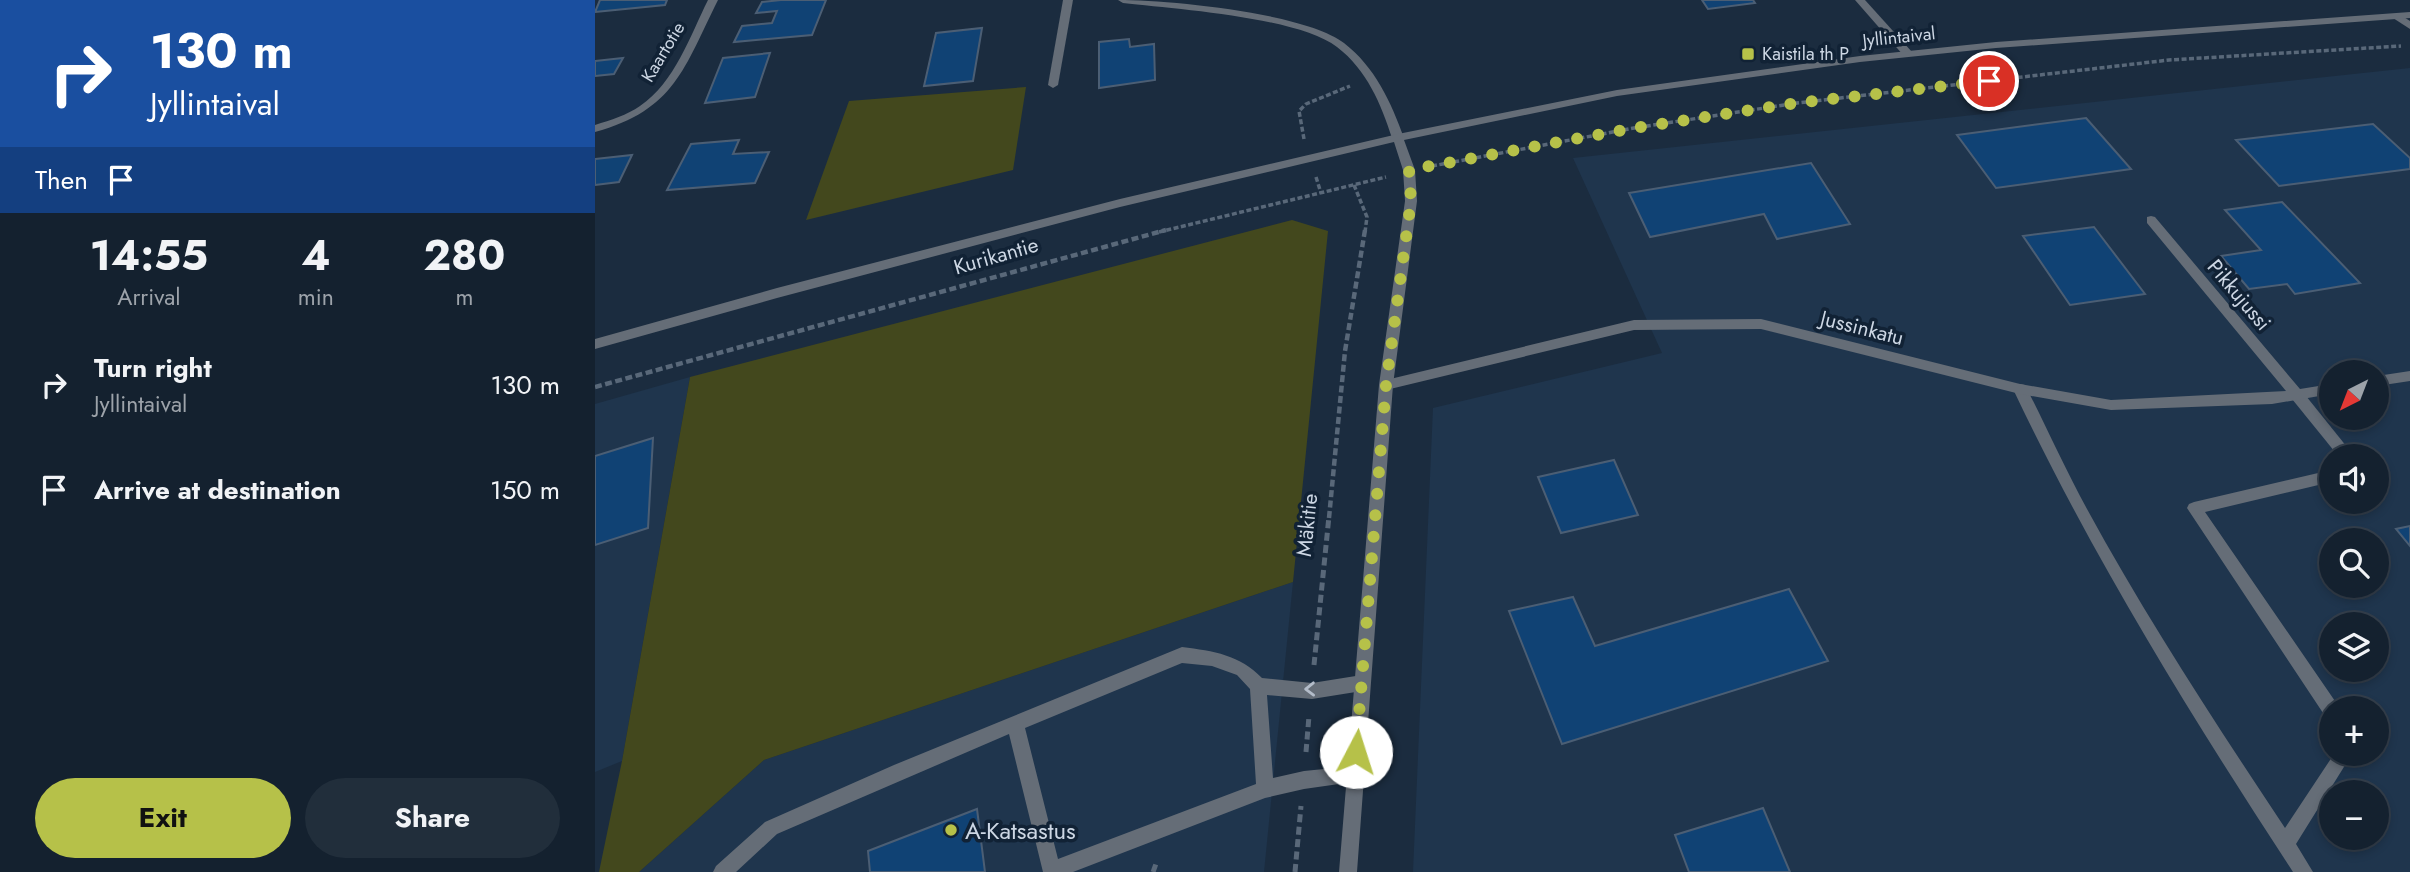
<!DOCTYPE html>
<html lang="en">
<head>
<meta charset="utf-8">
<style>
	:root { --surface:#14212f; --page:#212e3b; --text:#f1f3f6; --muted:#9da3aa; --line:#333e4b; --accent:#b6c149 }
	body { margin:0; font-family:Jost,sans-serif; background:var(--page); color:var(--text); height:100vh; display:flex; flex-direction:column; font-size:26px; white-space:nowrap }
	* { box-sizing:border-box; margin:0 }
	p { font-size:23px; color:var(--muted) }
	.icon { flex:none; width:38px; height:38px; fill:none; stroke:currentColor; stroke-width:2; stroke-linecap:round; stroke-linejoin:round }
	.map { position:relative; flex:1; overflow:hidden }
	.panel { display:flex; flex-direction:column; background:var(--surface); width:595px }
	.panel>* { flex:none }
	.hud { background:#1a4fa0; color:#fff; overflow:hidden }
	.needle { width:46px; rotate:222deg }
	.controls { position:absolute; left:1724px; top:360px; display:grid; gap:14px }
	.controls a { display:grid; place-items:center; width:70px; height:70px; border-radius:50%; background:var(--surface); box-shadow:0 4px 10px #0003,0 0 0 2px var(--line); font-size:35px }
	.pin { position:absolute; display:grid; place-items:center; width:60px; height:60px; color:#fff; margin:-30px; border:4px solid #fff; border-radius:50%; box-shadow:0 2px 7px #0007 }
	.me { position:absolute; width:77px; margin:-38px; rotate:5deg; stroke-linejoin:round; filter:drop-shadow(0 0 5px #0008) }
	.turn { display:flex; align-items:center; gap:24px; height:147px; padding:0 35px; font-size:32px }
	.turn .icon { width:91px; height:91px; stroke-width:2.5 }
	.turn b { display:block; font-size:49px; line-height:60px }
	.then { display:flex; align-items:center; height:66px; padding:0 35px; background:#0003; gap:14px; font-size:26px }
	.eta { display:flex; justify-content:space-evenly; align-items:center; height:119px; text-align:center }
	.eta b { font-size:42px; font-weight:700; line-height:49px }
	.action { display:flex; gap:14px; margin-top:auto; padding:14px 35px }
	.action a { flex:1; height:80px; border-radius:42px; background:var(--accent); color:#111; font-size:28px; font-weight:700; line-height:80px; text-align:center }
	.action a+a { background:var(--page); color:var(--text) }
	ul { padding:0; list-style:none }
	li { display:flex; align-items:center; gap:21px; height:105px; padding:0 35px }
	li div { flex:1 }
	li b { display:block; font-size:26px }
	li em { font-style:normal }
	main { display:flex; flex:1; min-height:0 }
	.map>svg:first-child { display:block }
</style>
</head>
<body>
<main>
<section class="panel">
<div class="hud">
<div class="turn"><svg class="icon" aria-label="right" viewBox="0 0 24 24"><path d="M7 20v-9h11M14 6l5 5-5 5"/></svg><div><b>130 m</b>Jyllintaival</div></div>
<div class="then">Then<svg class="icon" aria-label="arrive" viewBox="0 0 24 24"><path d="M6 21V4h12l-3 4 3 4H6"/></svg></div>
</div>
<div class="eta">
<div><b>14:55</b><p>Arrival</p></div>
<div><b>4</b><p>min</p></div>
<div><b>280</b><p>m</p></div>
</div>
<ul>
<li><svg class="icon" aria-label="right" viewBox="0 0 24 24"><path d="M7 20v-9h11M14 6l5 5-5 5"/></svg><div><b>Turn right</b><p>Jyllintaival</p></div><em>130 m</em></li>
<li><svg class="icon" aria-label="arrive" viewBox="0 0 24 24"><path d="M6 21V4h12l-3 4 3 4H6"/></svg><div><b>Arrive at destination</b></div><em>150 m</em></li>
</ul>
<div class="action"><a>Exit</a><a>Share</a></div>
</section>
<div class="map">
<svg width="1815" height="872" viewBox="0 0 1815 872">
	<rect width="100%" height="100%" fill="#1b2c3f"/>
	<g fill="#1f354d" fill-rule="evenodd">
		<path d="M 1815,68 L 1815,872 L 818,872 L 838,408 L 1067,353 L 978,158 ZM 1736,373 L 1782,373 L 1782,418 L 1736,418 ZM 1736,457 L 1782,457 L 1782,502 L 1736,502 ZM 1736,541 L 1782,541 L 1782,586 L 1736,586 ZM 1736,625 L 1782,625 L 1782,670 L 1736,670 ZM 1736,709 L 1782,709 L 1782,754 L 1736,754 ZM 1736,793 L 1782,793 L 1782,838 L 1736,838 Z"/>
		<polygon points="95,377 27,761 0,772 0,404"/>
		<polygon points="698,582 669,872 44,872 169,760"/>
	</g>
	<g fill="#43481d">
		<polygon points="431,87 418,170 211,220 254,101"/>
		<polygon points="697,220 733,231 698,582 169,760 44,872 4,872 27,761 95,377"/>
	</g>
	<g fill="#104274" stroke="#4b5e74" stroke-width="2">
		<polygon points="5,0 72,0 70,5 0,12"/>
		<polygon points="186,0 231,0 217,35 139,42 147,26 177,23 182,11 161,13 167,2"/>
		<polygon points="1107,0 1158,0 1160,3 1113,9"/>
		<polygon points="387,28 378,81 329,86 341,33"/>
		<polygon points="534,39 535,47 559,44 560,80 504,88 504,42"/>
		<polygon points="175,53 160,97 110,103 128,58"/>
		<polygon points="28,58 19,74 0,76 0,61"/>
		<polygon points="1491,118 1536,169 1401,188 1362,135"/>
		<polygon points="1778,124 1815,158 1815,169 1684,186 1641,140"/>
		<polygon points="144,140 138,154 174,152 160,183 72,190 96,144"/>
		<polygon points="37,155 24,182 0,185 0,159"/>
		<polygon points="1216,163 1255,224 1182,239 1169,214 1055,237 1034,193"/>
		<polygon points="1687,202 1765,283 1700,294 1692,284 1654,289 1626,256 1666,250 1630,210"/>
		<polygon points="1499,227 1550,294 1475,305 1428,236"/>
		<polygon points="58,438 53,528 0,545 0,456"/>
		<polygon points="1019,460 1043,515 966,533 943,477"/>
		<polygon points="1815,526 1815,546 1801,529"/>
		<polygon points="1194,589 1233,661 967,744 914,611 978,597 1000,646"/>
		<polygon points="1168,808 1195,872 1094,872 1080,835"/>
		<polygon points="382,809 390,872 275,872 273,851"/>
	</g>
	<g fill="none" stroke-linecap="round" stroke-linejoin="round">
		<g stroke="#596879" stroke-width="3.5" stroke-dasharray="5 2.5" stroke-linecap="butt">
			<polyline points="709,139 704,111 711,104 755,86"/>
			<polyline points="837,166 1039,128 1202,103 1574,60 1806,46"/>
			<polyline points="721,177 726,193"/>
			<polyline points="759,185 772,217 770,232"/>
			<polyline points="564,232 791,177"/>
		</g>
		<g stroke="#596879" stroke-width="4.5" stroke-dasharray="7 3.5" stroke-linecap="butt">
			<polyline points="0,387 571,230"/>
			<polyline points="734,518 750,351 770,230"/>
		</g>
		<g stroke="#596879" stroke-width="5" stroke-dasharray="8 4.5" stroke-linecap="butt">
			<polyline points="719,665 734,516"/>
			<polyline points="711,752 714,716"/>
			<polyline points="558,872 562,861"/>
			<polyline points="700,872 706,806"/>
		</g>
		<g fill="#656d77" fill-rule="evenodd">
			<path d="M 1425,384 L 1430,385 C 1451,426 1470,469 1492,509 C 1552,619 1621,724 1690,828 L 1739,754 L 1757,754 L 1701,844 L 1718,872 L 1698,872 C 1596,716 1498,558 1418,389 Z"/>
			<polygon points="1702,390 1707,391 1760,457 1744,457 1697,399 1695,395"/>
			<polygon points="1736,470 1736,482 1610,512 1742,704 1744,709 1736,709 1736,718 1730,716 1592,508 1594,504 1599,502"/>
			<path d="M 587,647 C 619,651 645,655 667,678 L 717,683 L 767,675 L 773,677 L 775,683 L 773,689 L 767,691 L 717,699 L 672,695 L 678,778 L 709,771 L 759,766 L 765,769 L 768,775 L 765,781 L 709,789 L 670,798 L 478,872 L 448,872 L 414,734 L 182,834 L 141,872 L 118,872 L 121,866 L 170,822 L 299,765 ZM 587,663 L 617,666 L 642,675 L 655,689 L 661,784 L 463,859 L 430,728 Z"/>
		</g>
		<g fill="#656d77" fill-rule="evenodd">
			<path d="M 113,0 L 123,0 C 89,68 80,110 0,132 L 0,125 C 16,120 32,115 45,106 C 80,82 95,36 113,0 Z"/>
			<polygon points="468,0 478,0 463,85 458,88 453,85"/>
			<path d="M 523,0 C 575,0 710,13 749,43 C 780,67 796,102 809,138 L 803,142 L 797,138 C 786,104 772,70 742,47 C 703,17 580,9 528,3 Z"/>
			<polygon points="1260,0 1270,0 1317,52 1317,56 1309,56"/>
			<polygon points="1798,14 1804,14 1815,21 1815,29 1798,18"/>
			<polygon points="1556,216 1560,217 1705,389 1736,384 1736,394 1677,404 1516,410 1425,394 1166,329 1039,330 791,390 784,385 791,380 1039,320 1166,319 1425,384 1516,400 1691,391 1552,223 1552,217"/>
			<polygon points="1815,371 1815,381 1782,386 1782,376"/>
		</g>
		<polygon fill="#656d77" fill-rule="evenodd" points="1815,12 1815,18 1401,48 1265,62 1022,96 809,140 820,170 822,201 798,385 762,872 744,872 784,385 810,201 808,170 799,142 525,207 182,298 0,349 0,339 182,288 525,199 803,134 1022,90 1265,56 1401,42"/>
	</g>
	<defs><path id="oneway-chevron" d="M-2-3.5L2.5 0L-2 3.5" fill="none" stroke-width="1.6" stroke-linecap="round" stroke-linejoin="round" transform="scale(1.75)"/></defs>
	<use stroke="#b3bcc9" href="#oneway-chevron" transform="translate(715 689) rotate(179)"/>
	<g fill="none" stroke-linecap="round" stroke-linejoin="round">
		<polyline stroke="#b6c149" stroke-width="12" stroke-dasharray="0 21.6" points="761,752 791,385 816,201 814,170 1039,128 1202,103 1394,81"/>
	</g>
	<g fill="#b6c149" stroke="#112235" stroke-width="2.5">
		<rect x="1146" y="47" width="14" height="14" rx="3.5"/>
		<circle cx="356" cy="830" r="7"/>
	</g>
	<g text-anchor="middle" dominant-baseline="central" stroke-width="7" stroke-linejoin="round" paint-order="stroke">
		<g font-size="18" fill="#cdd7e4" stroke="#112235">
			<text transform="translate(1304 37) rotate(-6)">Jyllintaival</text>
			<text transform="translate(68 52) rotate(-59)">Kaartotie</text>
		</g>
		<g font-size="18" fill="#cdd7e4" stroke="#112235" text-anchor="start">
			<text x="1167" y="54">Kaistila th P</text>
		</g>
		<g font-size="21" fill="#cdd7e4" stroke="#112235">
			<text transform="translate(401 256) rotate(-16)">Kurikantie</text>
			<text transform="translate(1644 295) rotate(50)">Pikkujussi</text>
			<text transform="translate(1267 328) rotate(14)">Jussinkatu</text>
			<text transform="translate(712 525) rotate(-84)">Mäkitie</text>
		</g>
		<g font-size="24" fill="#cdd7e4" stroke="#112235" text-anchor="start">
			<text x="370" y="830">A-Katsastus</text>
		</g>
	</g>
</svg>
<div class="controls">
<a><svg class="needle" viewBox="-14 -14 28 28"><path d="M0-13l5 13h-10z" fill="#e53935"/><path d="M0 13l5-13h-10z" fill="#9da3aa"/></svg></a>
<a><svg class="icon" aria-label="sound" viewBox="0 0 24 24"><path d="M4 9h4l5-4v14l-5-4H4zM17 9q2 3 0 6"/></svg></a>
<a><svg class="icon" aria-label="search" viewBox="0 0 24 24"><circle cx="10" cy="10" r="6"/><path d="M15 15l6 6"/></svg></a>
<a><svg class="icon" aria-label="layers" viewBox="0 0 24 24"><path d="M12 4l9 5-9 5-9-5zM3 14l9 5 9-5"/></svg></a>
<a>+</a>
<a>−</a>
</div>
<div class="pin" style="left:1394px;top:81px;background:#d93025"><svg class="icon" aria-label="arrive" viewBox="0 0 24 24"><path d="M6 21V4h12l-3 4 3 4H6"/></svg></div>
<svg class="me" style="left:761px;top:752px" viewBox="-20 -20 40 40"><circle r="19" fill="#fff"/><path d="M0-13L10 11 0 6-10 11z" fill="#b6c149"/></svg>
</div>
</main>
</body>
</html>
